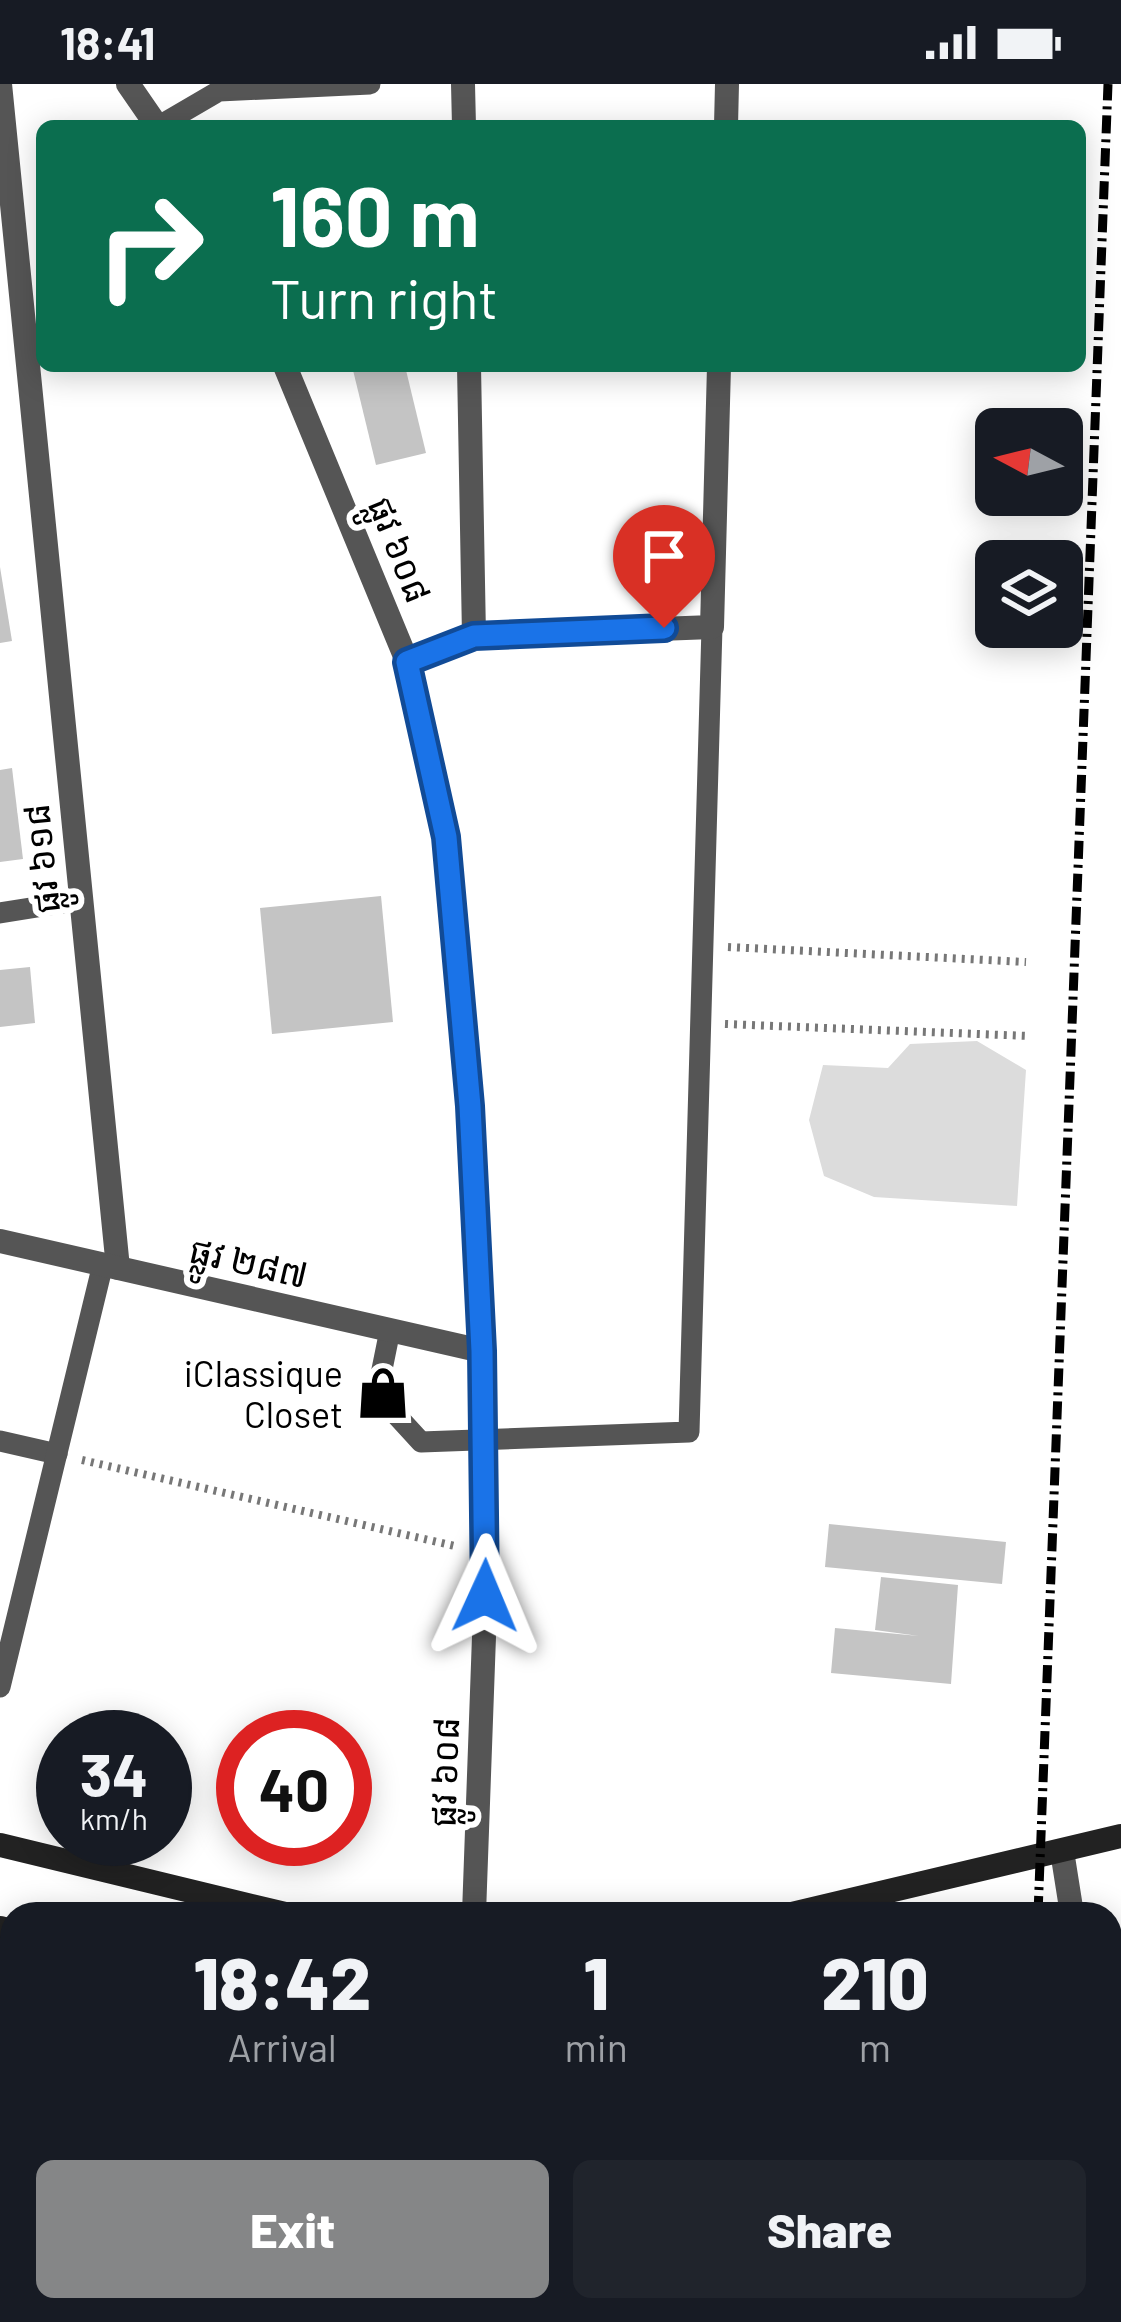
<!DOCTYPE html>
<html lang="en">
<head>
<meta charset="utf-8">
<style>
	:root { --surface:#171b24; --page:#20242c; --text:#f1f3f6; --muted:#9ea1a6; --accent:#858687 }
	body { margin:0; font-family:Barlow,"Noto Sans Khmer",sans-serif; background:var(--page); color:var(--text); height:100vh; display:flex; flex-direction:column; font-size:45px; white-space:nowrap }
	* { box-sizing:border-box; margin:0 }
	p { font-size:39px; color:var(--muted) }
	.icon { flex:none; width:66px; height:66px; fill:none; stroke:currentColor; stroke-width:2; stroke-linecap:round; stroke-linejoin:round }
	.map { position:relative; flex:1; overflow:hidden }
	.details { position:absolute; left:0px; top:1818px; width:1122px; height:420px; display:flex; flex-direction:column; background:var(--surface); border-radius:36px 36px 0 0; box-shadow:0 6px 30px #0003 }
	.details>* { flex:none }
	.top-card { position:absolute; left:36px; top:36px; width:1050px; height:252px; border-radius:18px; box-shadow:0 6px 30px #0003; background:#0b6e4f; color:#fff; overflow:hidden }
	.needle { width:78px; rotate:277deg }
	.tools { position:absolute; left:975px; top:324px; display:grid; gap:24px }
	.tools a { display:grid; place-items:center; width:108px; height:108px; border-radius:18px; background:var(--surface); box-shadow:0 6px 30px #0003; font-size:60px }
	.speed { position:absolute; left:36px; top:1626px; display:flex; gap:24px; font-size:60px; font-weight:700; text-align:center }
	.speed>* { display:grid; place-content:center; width:156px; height:156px; border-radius:50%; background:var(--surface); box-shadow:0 6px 30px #0003; line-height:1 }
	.speed small { font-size:30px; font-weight:400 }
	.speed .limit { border:18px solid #d22; background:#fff; color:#111 }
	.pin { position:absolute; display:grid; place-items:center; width:102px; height:102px; color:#fff; margin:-123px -51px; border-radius:50% 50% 50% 0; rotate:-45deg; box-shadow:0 0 12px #0007 }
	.pin .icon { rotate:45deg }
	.me { position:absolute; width:132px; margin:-66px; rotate:1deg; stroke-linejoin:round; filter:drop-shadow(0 0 9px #0008) }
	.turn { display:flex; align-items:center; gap:42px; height:252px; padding:0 36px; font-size:54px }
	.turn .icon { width:156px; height:156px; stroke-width:2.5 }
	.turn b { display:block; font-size:84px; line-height:102px }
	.eta { display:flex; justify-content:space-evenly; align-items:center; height:204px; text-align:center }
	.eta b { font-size:72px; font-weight:800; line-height:84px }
	.button { display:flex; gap:24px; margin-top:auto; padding:24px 36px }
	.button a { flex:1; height:138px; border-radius:18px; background:var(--accent); color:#fff; font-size:48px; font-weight:800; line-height:138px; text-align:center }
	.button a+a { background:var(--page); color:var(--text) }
	.status { display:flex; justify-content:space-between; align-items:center; height:84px; padding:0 60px; background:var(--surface); direction:ltr }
	.status svg { height:33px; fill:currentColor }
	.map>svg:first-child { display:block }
</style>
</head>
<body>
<div class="status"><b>18:41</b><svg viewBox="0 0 49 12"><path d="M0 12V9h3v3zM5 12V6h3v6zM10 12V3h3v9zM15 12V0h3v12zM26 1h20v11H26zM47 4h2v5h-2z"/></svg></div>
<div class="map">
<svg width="1121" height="2238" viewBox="0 0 1121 2238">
	<rect width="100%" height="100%" fill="#fff"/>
	<polygon fill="#dcdcdc" points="977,957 1026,986 1017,1122 874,1113 824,1092 809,1036 823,981 888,984 910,960"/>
	<g fill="#c4c4c4">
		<polygon points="352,282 405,282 426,369 376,381"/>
		<polygon points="0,483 12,557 0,559"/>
		<polygon points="12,684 23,775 0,778 0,686"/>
		<polygon points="381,812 393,938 272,950 260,824"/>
		<polygon points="30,883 35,939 0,943 0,886"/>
		<polygon points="829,1440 1006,1458 1002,1500 825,1483"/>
		<polygon points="881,1493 958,1501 951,1600 831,1589 835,1544 919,1552 875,1546"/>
		<polygon points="0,2193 12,2196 12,2226 42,2226 39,2238 0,2238"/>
		<polygon points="55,2226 121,2226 149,2238 53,2238"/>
	</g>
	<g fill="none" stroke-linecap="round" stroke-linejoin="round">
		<g stroke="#777" stroke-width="8" stroke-dasharray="3 6" stroke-linecap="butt">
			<polyline points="728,863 1026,878"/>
			<polyline points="725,940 1029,952"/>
			<polyline points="82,1376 459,1463"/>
		</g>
		<g stroke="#555" stroke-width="21">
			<polyline points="159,42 219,7 370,0"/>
			<polyline points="0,829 81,816"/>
			<polyline points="390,1246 377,1310 421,1358 689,1348 712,543"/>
			<polyline points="0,1357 57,1370"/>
			<polyline points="0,1603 103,1180"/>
			<polyline points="0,2180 12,2183"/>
			<polyline points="196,2226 247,2238"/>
			<polyline points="377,2226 415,2236 465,2235"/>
		</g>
		<g stroke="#555" stroke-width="24">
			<polyline points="0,0 118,1184"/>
			<polyline points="463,0 464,42"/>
			<polyline points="726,42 727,0"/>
			<polyline points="469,282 474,552"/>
			<polyline points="407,577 474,552 712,543 719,282"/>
			<polyline points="0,1157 482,1267"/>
			<polyline points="1062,1767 1072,1830"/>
			<polyline points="1077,2226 1077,2238"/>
			<polyline points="465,2238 465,2226"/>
		</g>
		<g stroke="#555" stroke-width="24">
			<polyline points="128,0 157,42"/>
			<polyline points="285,282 407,577 446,753 470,1022 482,1267 487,1469 474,1830"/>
			<polyline points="294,2238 301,2226"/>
		</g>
		<g stroke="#222" stroke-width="24">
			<polyline points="0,1761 285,1830"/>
			<polyline points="792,1830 1121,1752"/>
			<polyline points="0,1844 12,1847"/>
		</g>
		<g stroke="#000" stroke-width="9" stroke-dasharray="18 6 3 6" stroke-linecap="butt">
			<polyline points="1038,1830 1108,0"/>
			<polyline points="1040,2226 1040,2238"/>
		</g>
	</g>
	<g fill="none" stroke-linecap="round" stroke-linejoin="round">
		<g stroke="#114b97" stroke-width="30">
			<polyline id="route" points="485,1512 482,1267 470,1022 446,753 407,578 474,552 664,544"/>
		</g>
		<use href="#route" stroke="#1a73e8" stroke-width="21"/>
	</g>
	<defs>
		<g id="shop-bare" transform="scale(4.14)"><path d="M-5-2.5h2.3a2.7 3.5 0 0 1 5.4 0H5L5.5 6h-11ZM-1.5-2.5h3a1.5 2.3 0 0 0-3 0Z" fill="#000" stroke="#fff" stroke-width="2.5" paint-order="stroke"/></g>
	</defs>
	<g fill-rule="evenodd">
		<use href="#shop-bare" x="383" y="1309"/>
	</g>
	<g text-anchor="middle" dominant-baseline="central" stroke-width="12" stroke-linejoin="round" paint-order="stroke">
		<g font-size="36" fill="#000" stroke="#fff">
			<text transform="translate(401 465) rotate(68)">ផ្លូវ ៦០៨</text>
			<text transform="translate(40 775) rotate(-96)">ផ្លូវ ៦១៨</text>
			<text transform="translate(249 1177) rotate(13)">ផ្លូវ ២៨៧</text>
			<text transform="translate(443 1688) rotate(-88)">ផ្លូវ ៦០៨</text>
		</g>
		<g font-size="36" fill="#000" stroke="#fff" text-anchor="end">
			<text x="343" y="1288">iClassique<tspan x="343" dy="41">Closet</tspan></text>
		</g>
	</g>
</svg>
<div class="tools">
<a><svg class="needle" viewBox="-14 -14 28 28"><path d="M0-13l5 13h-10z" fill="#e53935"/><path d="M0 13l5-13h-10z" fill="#9ea1a6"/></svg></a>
<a><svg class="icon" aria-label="layers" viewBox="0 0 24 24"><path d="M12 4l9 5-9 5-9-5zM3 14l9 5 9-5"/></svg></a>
</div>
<div class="speed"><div>34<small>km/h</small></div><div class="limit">40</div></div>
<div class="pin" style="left:664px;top:544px;background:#d93025"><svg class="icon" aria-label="arrive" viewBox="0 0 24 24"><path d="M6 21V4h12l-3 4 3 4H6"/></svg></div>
<svg class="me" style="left:485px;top:1512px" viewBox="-20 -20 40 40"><path d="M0-17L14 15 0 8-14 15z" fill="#1a73e8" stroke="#fff" stroke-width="4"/></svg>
<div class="top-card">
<div class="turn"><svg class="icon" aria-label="right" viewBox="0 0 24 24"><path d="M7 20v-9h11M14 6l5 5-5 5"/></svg><div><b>160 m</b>Turn right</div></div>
</div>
<section class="details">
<div class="eta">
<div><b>18:42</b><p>Arrival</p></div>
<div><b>1</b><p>min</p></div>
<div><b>210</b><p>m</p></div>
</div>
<div class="button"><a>Exit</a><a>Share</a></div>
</section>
</div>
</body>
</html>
